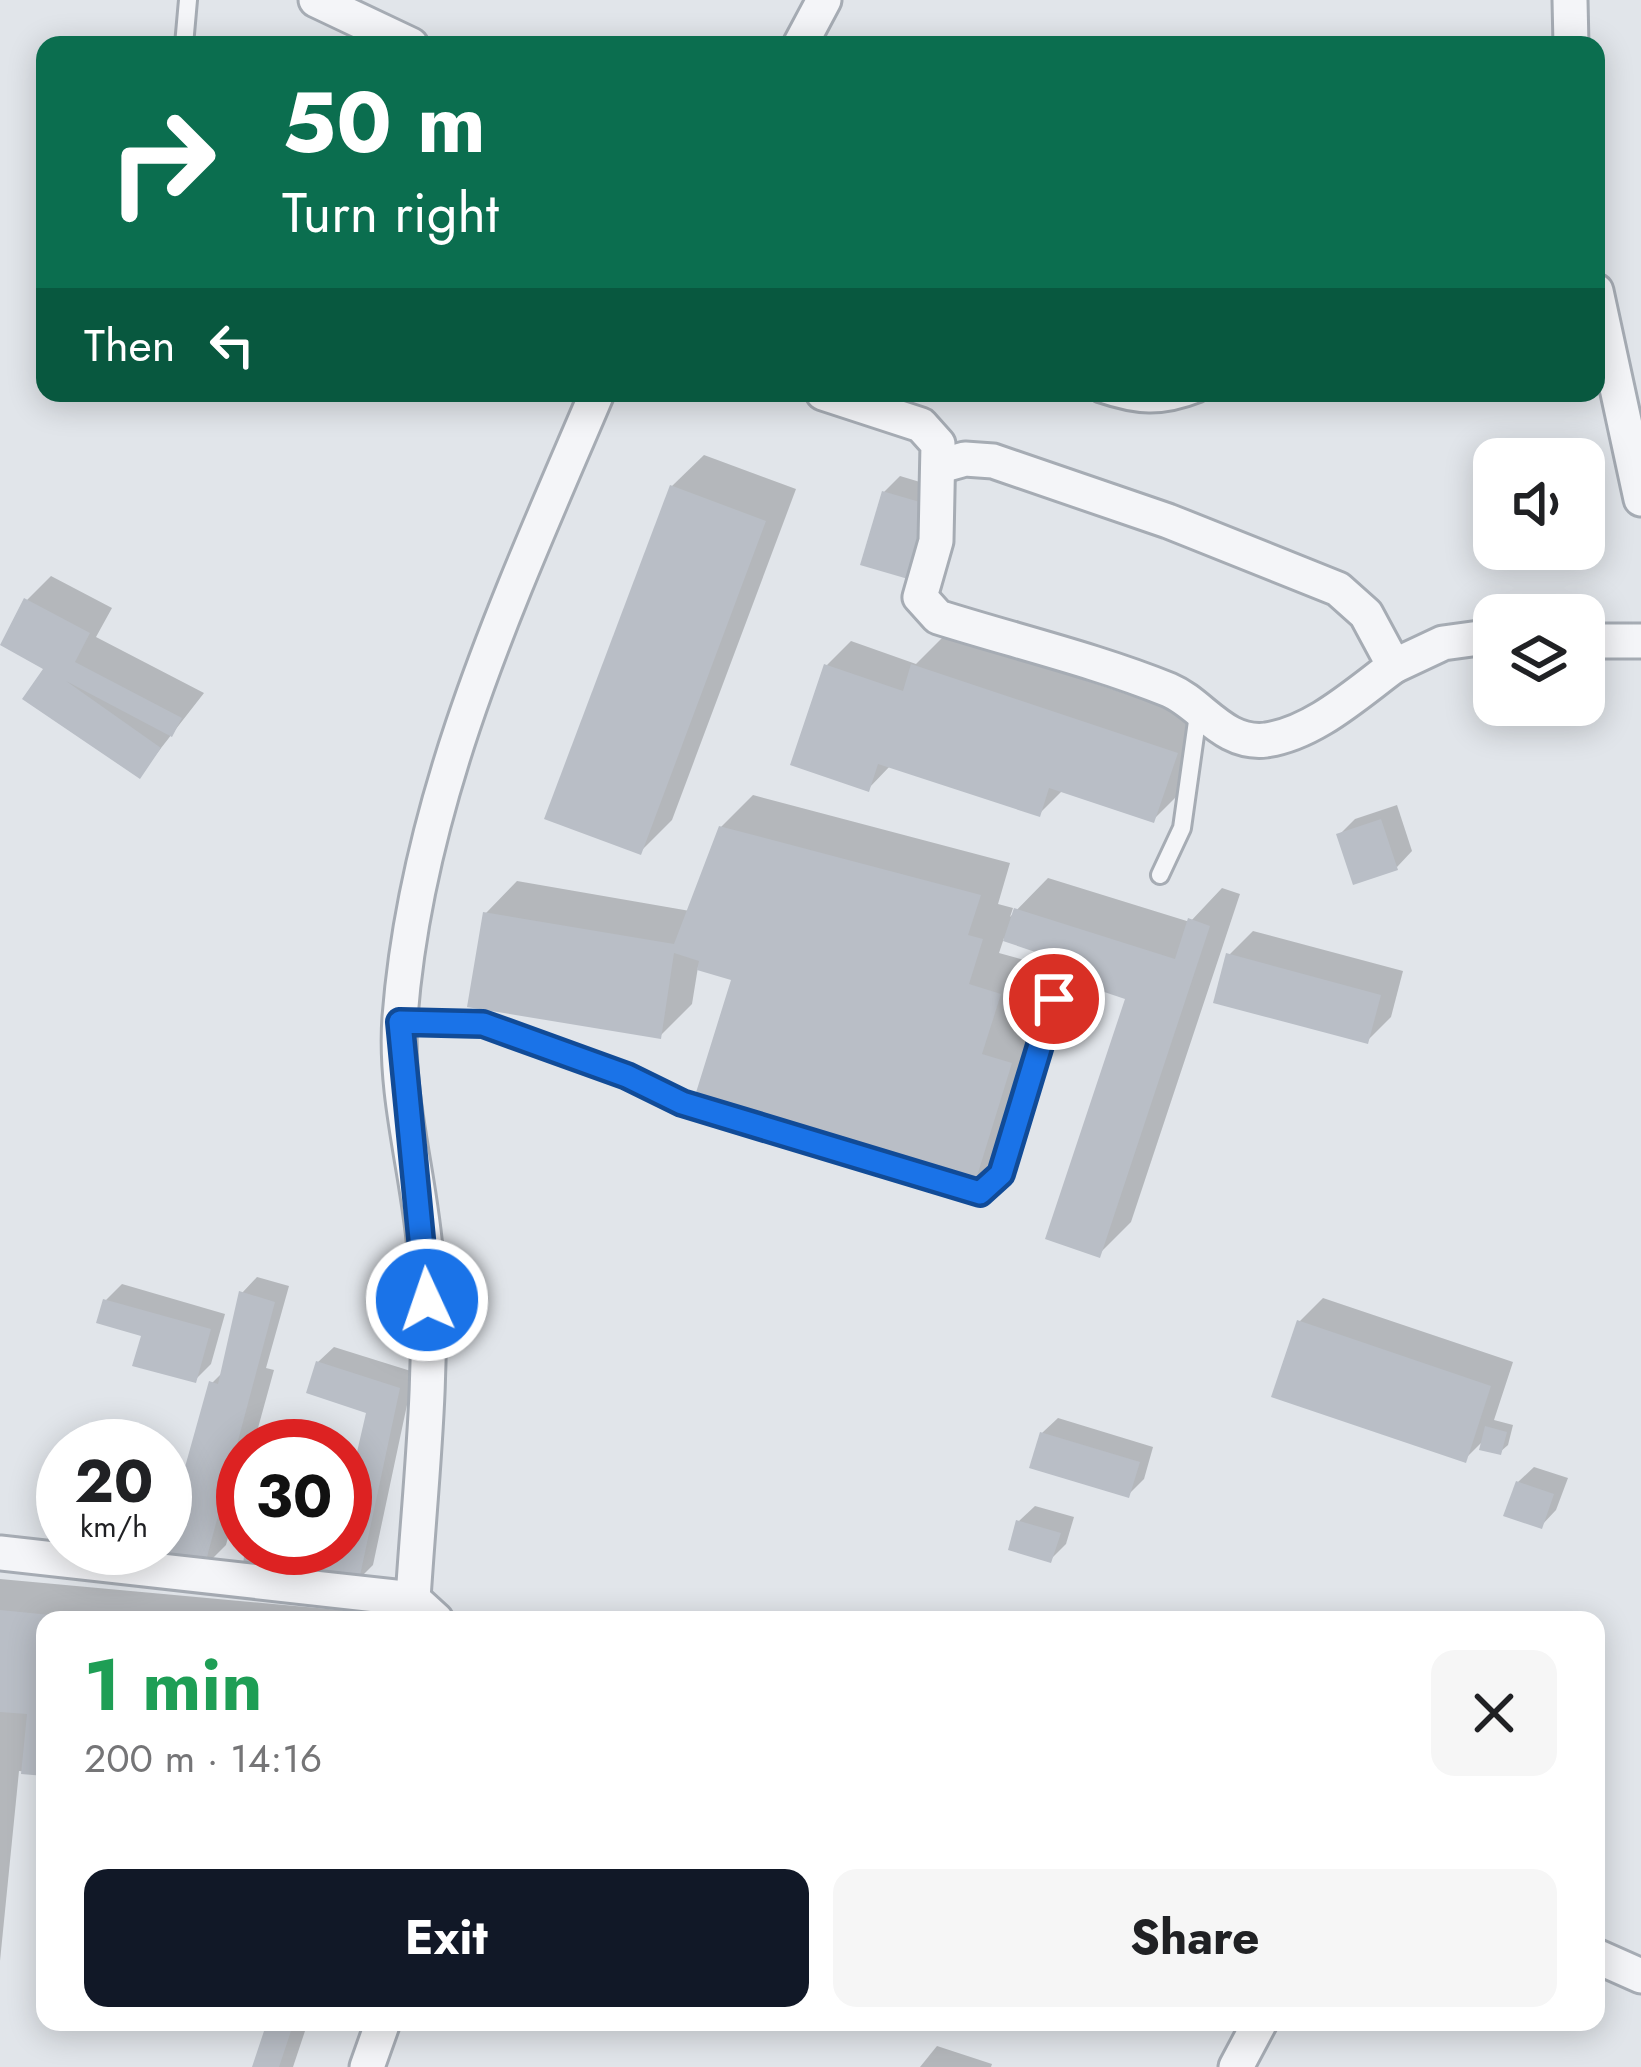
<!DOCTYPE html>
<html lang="en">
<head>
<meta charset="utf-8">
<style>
	:root { --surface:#fff; --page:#f6f6f6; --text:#202124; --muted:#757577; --accent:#111827 }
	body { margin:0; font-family:Jost,sans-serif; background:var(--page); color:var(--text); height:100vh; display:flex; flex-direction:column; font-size:45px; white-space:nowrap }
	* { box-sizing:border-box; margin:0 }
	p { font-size:39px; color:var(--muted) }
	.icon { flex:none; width:66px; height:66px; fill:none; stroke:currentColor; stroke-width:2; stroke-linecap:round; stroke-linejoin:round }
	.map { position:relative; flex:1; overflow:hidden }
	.side { position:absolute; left:36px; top:1611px; width:1569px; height:420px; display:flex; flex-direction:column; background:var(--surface); border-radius:24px; box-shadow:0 6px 30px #0003 }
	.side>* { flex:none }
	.guide { position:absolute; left:36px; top:36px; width:1569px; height:366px; border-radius:24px; box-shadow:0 6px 30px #0003; background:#0b6e4f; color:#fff; overflow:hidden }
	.buttons { position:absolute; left:1473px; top:438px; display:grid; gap:24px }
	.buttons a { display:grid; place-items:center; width:132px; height:132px; border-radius:24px; background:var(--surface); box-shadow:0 6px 30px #0003; font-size:60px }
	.speed { position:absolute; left:36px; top:1419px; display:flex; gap:24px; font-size:60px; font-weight:700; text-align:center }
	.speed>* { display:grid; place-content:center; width:156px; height:156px; border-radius:50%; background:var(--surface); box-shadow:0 6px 30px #0003; line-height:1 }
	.speed small { font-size:30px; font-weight:400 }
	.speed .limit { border:18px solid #d22; background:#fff; color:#111 }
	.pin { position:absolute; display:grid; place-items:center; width:102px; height:102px; color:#fff; margin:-51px; border:6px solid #fff; border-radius:50%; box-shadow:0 3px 12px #0007 }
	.me { position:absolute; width:132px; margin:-66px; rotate:357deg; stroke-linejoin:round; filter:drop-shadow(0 0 9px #0008) }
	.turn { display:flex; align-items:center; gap:42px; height:252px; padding:0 48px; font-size:54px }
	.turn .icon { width:156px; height:156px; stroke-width:2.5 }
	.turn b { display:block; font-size:84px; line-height:102px }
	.then { display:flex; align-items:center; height:114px; padding:0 48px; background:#0003; gap:24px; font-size:45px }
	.round { display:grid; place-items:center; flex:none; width:126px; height:126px; border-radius:24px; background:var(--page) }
	.overview { display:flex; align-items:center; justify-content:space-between; height:204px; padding:0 48px }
	h1 { font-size:72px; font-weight:700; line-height:90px; color:#1e9e55 }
	.action { display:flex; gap:24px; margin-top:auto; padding:24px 48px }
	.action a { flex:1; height:138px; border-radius:24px; background:var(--accent); color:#fff; font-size:48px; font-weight:700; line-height:138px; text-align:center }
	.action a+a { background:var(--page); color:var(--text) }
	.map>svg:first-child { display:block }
</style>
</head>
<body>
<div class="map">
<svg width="1641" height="2067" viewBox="0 0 1641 2067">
	<rect width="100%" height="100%" fill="#e1e5ea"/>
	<g fill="#0003">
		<polygon points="704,455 796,489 672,820 640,852 672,486"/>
		<polygon points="900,476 950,491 914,578 884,492"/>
		<polygon points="51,576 112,608 96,637 204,693 140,775 48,668 27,600"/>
		<polygon points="946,634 1207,721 1185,788 1153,820 1063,790 1039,814 891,765 868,789 827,665 851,641 916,664"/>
		<polygon points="753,795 1010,863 998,904 1013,908 1010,917 1048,878 1190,922 1222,888 1240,894 1131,1222 1099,1254 1129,997 1057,956 1004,938 999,953 1031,962 1012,1023 1041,1031 1005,1151 973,1183 734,978 698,967 692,1004 660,1036 486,913 517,881 690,911 721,827"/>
		<polygon points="1397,805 1412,851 1397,867 1339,835 1355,819"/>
		<polygon points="1253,931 1403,971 1391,1017 1367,1041 1229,955"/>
		<polygon points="257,1277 289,1286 266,1368 274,1370 253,1446 243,1446 243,1483 226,1545 202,1569 212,1383 224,1371 242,1293"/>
		<polygon points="122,1284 225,1314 211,1364 195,1380 106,1300"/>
		<polygon points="1323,1298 1513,1362 1494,1420 1513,1425 1508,1445 1500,1452 1485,1439 1465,1459 1299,1322"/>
		<polygon points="334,1347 414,1372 373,1565 357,1581 246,1571 248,1548 345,1548 345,1518 369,1411 318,1362"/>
		<polygon points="1058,1418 1153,1447 1144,1479 1128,1495 1042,1433"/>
		<polygon points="1534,1467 1568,1478 1556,1510 1541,1526 1518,1482"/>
		<polygon points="1035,1506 1074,1517 1066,1544 1050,1560 1019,1521"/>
		<polygon points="0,1579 383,1614 390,1620 45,1620 45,1773 19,1771 0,1961"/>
		<polygon points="270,2022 308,2022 293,2067 255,2067"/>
		<polygon points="937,2046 992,2064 991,2067 920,2067"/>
	</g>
	<g fill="#b9bec6">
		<polygon points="670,485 766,521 641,855 544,819"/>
		<polygon points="882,491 937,507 915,581 860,565"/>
		<polygon points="24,598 90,633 75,662 182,718 172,737 66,681 161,748 140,779 22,699 43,669 0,645"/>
		<polygon points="824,664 903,691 911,664 1178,753 1154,823 1049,788 1040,817 878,764 869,792 790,765"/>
		<polygon points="1381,819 1398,870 1353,885 1336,834"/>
		<polygon points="719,826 981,895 968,935 983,939 969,984 1001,994 982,1054 1012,1063 974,1186 694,1099 731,980 697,970 699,961 674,953 661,1039 467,1007 483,912 674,944"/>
		<polygon points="1014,908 1175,959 1188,918 1210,926 1100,1258 1045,1239 1125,999 1048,973 1053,958 1003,941"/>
		<polygon points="1226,953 1381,995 1368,1044 1213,1003"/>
		<polygon points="239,1291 275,1302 203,1572 159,1560 209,1381 218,1384"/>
		<polygon points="103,1299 211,1329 196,1383 132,1366 141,1336 96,1323"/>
		<polygon points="1297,1320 1491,1386 1466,1463 1271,1397"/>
		<polygon points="316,1361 400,1388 358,1585 242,1573 245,1548 334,1553 345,1548 345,1504 366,1413 306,1393"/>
		<polygon points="1485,1426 1507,1432 1501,1455 1479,1450"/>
		<polygon points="1040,1432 1140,1462 1129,1498 1029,1468"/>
		<polygon points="1516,1481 1554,1494 1542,1529 1503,1516"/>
		<polygon points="1016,1520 1061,1533 1051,1563 1008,1550"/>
		<polygon points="0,1610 71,1617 45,1620 45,1776 21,1774 27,1714 0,1712"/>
		<polygon points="267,2022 294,2022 279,2067 252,2067"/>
	</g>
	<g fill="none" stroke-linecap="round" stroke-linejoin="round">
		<g stroke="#a6acb4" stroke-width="22">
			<g id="service">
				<polyline points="184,45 188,0"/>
				<path d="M 1099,393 C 1137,406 1161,408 1199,393"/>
				<polyline points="1160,875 1182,828 1198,714"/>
				<polyline points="400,1021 483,1024 627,1076 683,1103 980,1193 1001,1175 1054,999"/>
			</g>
		</g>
		<g stroke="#a6acb4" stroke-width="39">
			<g id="minor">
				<polyline points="316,0 411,45"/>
				<polyline points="1570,0 1571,45"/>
				<polyline points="800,45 824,0"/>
				<polyline points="1596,291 1641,499"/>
				<path d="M 823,393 L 921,425 L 938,444 L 936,541 L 920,597 L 938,617 C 1014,641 1095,660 1169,690 C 1202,704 1223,745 1266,740 C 1314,733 1356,694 1394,666"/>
				<polyline points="940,466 965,459 993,461 1168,521 1338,589 1366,614 1394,666 1443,643 1494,636"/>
				<polyline points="1584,641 1641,641"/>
				<polyline points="0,1553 413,1599 418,1618"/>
				<path d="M 436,1620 L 413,1599 C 420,1487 434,1373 426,1261 C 421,1180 394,1099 400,1017 C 417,795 511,595 597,393"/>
				<polyline points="1596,1956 1641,1976"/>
				<polyline points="367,2067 383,2022"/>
				<polyline points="1236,2067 1260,2022"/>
			</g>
		</g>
		<use href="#service" stroke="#f4f5f8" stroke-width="16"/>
		<use href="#minor" stroke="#f4f5f8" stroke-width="33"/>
	</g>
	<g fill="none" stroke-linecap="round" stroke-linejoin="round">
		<g stroke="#114b97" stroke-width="30">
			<polyline id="route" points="427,1300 400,1022 483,1024 627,1076 682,1103 980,1193 1001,1174 1054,999"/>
		</g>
		<use href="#route" stroke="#1a73e8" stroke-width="21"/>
	</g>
</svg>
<div class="buttons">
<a><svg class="icon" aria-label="sound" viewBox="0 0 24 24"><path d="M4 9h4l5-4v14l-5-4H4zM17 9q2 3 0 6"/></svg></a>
<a><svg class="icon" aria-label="layers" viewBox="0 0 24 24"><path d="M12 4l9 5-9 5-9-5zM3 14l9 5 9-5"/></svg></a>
</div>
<div class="speed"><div>20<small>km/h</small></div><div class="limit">30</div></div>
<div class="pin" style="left:1054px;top:999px;background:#d93025"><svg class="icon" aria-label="arrive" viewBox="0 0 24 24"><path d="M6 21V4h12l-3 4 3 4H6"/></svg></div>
<svg class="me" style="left:427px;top:1300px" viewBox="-20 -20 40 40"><circle r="17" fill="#1a73e8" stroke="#fff" stroke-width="3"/><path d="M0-11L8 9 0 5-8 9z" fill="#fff"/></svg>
<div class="guide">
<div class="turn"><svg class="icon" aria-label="right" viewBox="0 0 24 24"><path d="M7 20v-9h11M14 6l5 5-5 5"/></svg><div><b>50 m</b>Turn right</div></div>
<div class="then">Then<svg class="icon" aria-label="left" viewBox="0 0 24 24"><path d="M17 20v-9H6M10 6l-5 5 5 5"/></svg></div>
</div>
<section class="side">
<div class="overview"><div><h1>1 min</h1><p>200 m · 14:16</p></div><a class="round"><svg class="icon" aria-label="close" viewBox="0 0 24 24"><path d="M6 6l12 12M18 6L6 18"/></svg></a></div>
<div class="action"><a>Exit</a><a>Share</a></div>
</section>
</div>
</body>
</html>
